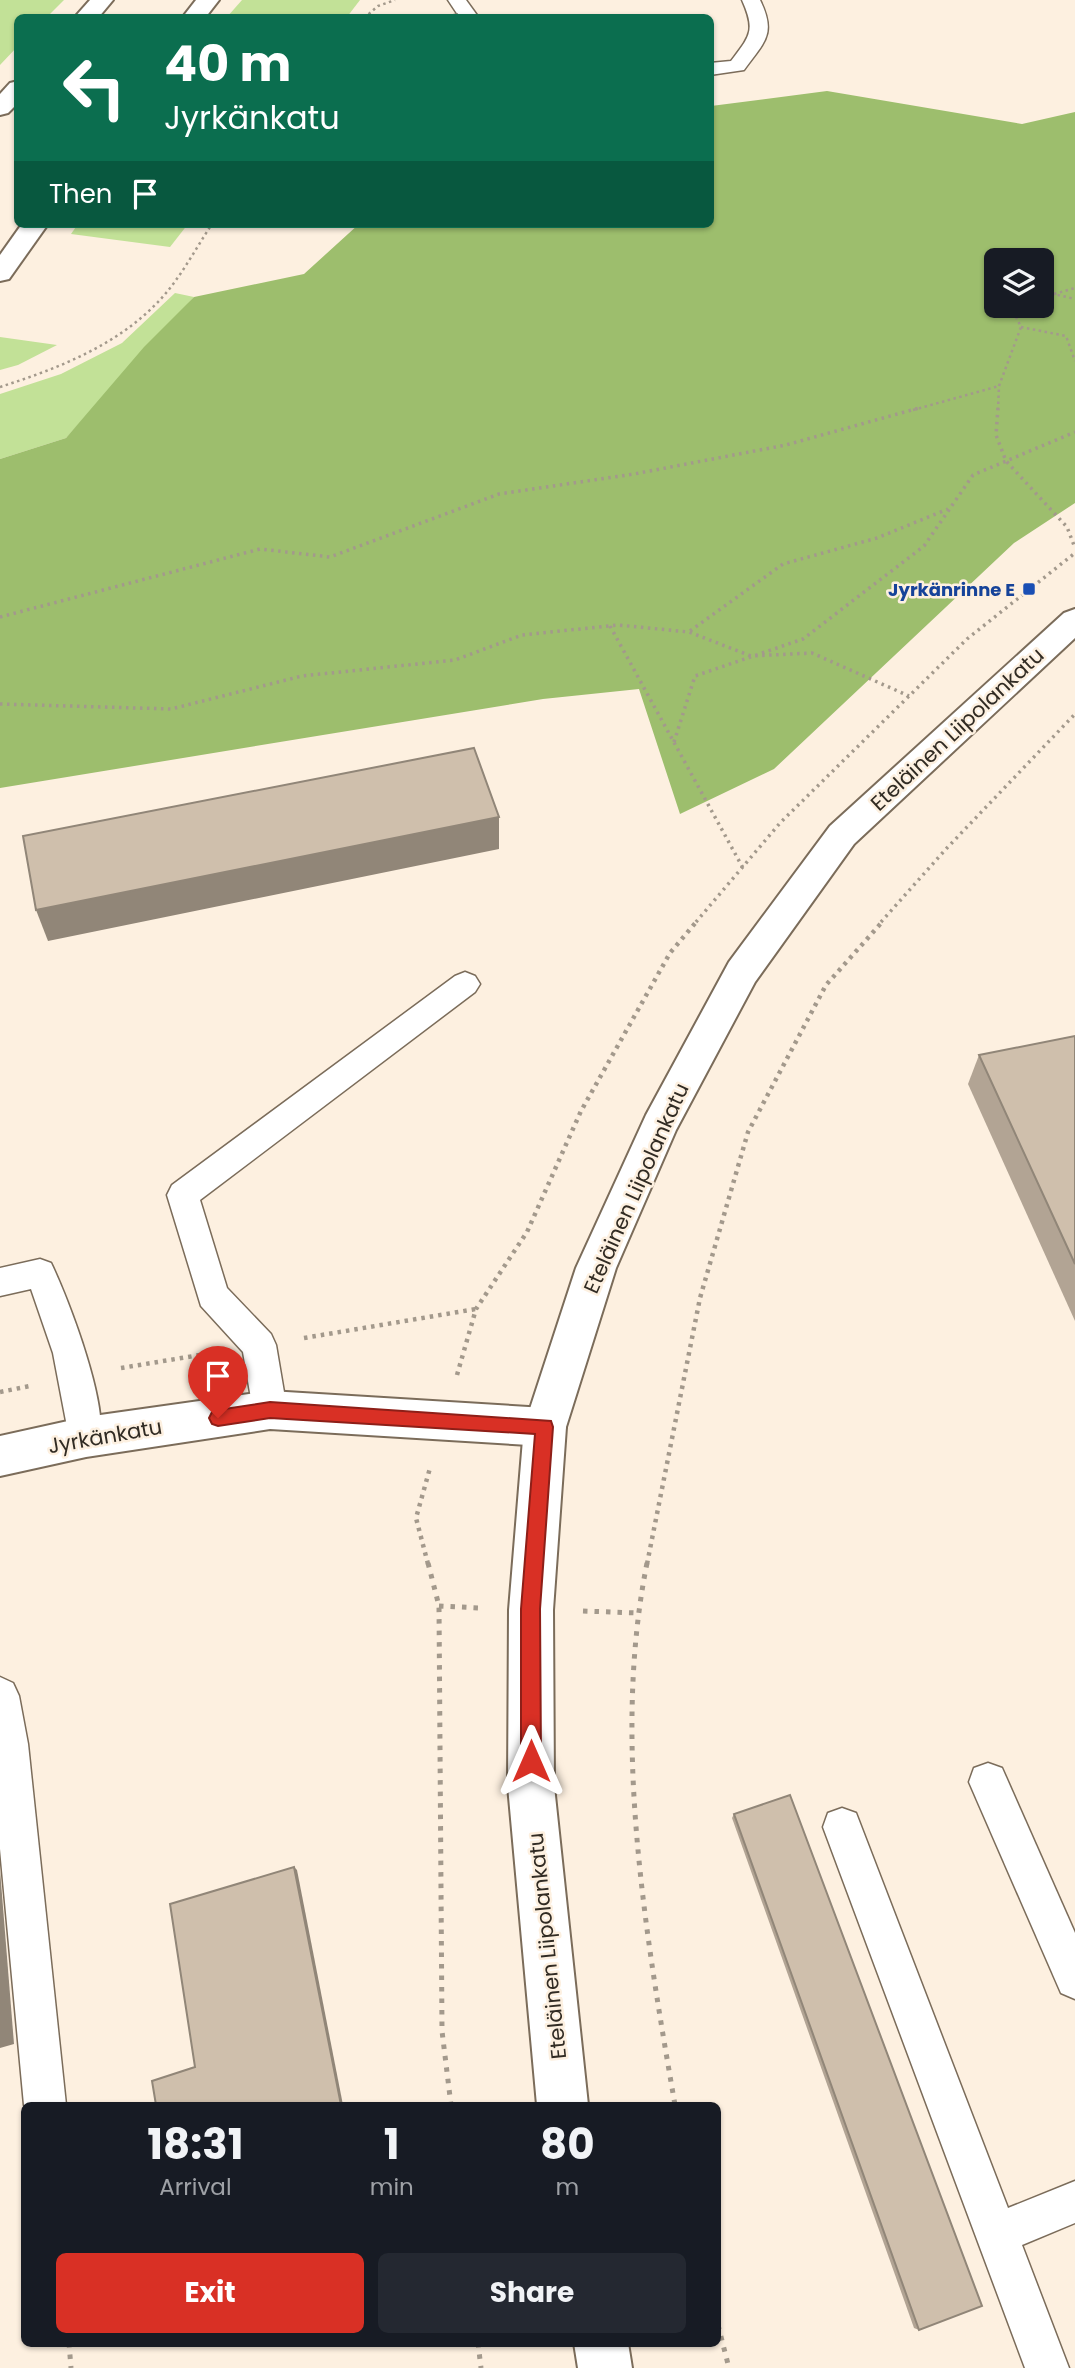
<!DOCTYPE html>
<html lang="en">
<head>
<meta charset="utf-8">
<style>
	:root { --surface:#171b24; --page:#242831; --text:#f1f3f6; --muted:#9ea1a6; --accent:#d93025 }
	body { margin:0; font-family:Poppins,sans-serif; background:var(--page); color:var(--text); height:100vh; display:flex; flex-direction:column; font-size:26px; white-space:nowrap }
	* { box-sizing:border-box; margin:0 }
	p { font-size:23px; color:var(--muted) }
	.icon { flex:none; width:38px; height:38px; fill:none; stroke:currentColor; stroke-width:2; stroke-linecap:round; stroke-linejoin:round }
	.map { position:relative; flex:1; overflow:hidden }
	.panel { position:absolute; left:21px; top:2102px; width:700px; height:245px; display:flex; flex-direction:column; background:var(--surface); border-radius:10px; box-shadow:0 2px 5px #0004 }
	.panel>* { flex:none }
	.banner { position:absolute; left:14px; top:14px; width:700px; height:214px; border-radius:10px; box-shadow:0 2px 5px #0004; background:#0b6e4f; color:#fff; overflow:hidden }
	.tools { position:absolute; left:984px; top:248px; display:grid; gap:14px }
	.tools a { display:grid; place-items:center; width:70px; height:70px; border-radius:10px; background:var(--surface); box-shadow:0 2px 5px #0004; font-size:35px }
	.pin { position:absolute; display:grid; place-items:center; width:60px; height:60px; color:#fff; margin:-72px -30px; border-radius:50% 50% 50% 0; rotate:-45deg; box-shadow:0 0 7px #0007 }
	.pin .icon { rotate:45deg }
	.me { position:absolute; width:77px; margin:-38px; rotate:0deg; stroke-linejoin:round; filter:drop-shadow(0 0 5px #0008) }
	.turn { display:flex; align-items:center; gap:24px; height:147px; padding:0 35px; font-size:32px }
	.turn .icon { width:91px; height:91px; stroke-width:2.5 }
	.turn b { display:block; font-size:49px; line-height:60px }
	.then { display:flex; align-items:center; height:66px; padding:0 35px; background:#0003; gap:14px; font-size:26px }
	.eta { display:flex; justify-content:space-evenly; align-items:center; height:119px; text-align:center }
	.eta b { font-size:42px; font-weight:700; line-height:49px }
	.button { display:flex; gap:14px; margin-top:auto; padding:14px 35px }
	.button a { flex:1; height:80px; border-radius:10px; background:var(--accent); color:#fff; font-size:28px; font-weight:700; line-height:80px; text-align:center }
	.button a+a { background:var(--page); color:var(--text) }
	.map>svg:first-child { display:block }
</style>
</head>
<body>
<div class="map">
<svg width="1075" height="2368" viewBox="0 0 1075 2368">
	<rect width="100%" height="100%" fill="#fdf0e0"/>
	<g fill="#c2e197">
		<polygon points="0,0 64,0 47,17 18,18 17,47 0,65"/>
		<polygon points="242,0 360,0 347,17 227,17"/>
		<polygon points="78,224 188,224 170,247 71,234"/>
		<polygon points="175,293 194,297 66,438 0,459 0,394 61,374 122,343"/>
		<polygon points="0,337 57,345 18,365 0,370"/>
	</g>
	<path fill="#9dbe6d" fill-rule="evenodd" d="M 827,91 L 1022,124 L 1075,112 L 1075,503 L 1014,543 L 774,769 L 680,814 L 639,689 L 543,699 L 0,788 L 0,459 L 66,438 L 144,347 L 194,297 L 304,274 L 359,224 L 710,224 L 711,106 ZM 996,261 L 1041,261 L 1041,306 L 996,306 Z"/>
	<g fill="none" stroke-linecap="round" stroke-linejoin="round">
		<g stroke="#7b6c5a" stroke-width="3">
			<g id="service">
				<polygon points="448,0 466,0 479,18 460,18"/>
				<path d="M 742,0 L 760,0 C 777,35 764,42 744,70 L 710,75 L 710,63 L 731,61 C 750,36 756,31 742,0 Z"/>
				<polygon points="465,972 475,976 480,984 475,992 200,1200 227,1288 271,1334 276,1345 287,1410 282,1421 270,1426 258,1421 253,1410 243,1352 201,1306 167,1195 172,1185 455,976"/>
				<path d="M 40,1259 L 51,1263 C 68,1298 113,1414 98,1448 L 86,1453 L 74,1448 L 69,1437 L 53,1353 L 31,1289 L 0,1296 L 0,1268 Z"/>
				<polygon points="0,1677 13,1683 19,1696 28,1744 66,2105 24,2105 0,1849"/>
				<polygon points="988,1763 1002,1768 1075,1933 1075,1999 1061,1993 969,1782 974,1768"/>
				<polygon points="842,1808 856,1813 1008,2208 1075,2181 1075,2223 1022,2245 1069,2368 1025,2368 823,1827 828,1813"/>
			</g>
		</g>
		<g stroke="#7b6c5a" stroke-width="4">
			<polygon id="minor" points="270,1391 545,1408 560,1413 566,1427 560,1441 545,1446 270,1429 86,1457 0,1476 0,1436 86,1417"/>
		</g>
		<g stroke="#7b6c5a" stroke-width="4">
			<g id="tertiary">
				<polygon points="1075,609 1075,638 854,844 755,982 676,1130 616,1268 566,1427 553,1610 554,1786 588,2105 537,2105 508,1786 509,1610 524,1427 576,1268 646,1115 729,962 830,826 1064,613"/>
				<polygon points="574,2343 628,2343 632,2368 578,2368"/>
			</g>
		</g>
		<g stroke="#7b6c5a" stroke-width="4">
			<g id="motorway">
				<polygon points="90,0 113,0 98,18 74,18"/>
				<polygon points="196,0 219,0 205,18 182,18"/>
				<polygon points="18,81 18,103 8,113 0,115 0,94 10,83"/>
				<polygon points="22,224 48,224 9,279 0,281 0,255"/>
			</g>
		</g>
		<g stroke="#a3998c" stroke-width="2.5" stroke-dasharray="2.5 3.5" stroke-linecap="butt">
			<polyline points="364,18 378,6 395,0"/>
			<polyline points="1054,294 1075,288"/>
			<polyline points="1041,300 1054,294 1075,299"/>
			<polyline points="1021,327 1066,336 1075,361"/>
			<path d="M 0,387 C 56,369 114,347 156,304 C 179,281 194,251 212,224"/>
			<polyline points="913,410 999,386"/>
			<polyline points="998,410 999,386 1021,327 1014,313 1028,306"/>
		</g>
		<g stroke="#a3998c" stroke-width="3.5" stroke-dasharray="2.5 4.5" stroke-linecap="butt">
			<polyline points="998,408 996,435 1006,461 1067,527 1075,548"/>
			<polyline points="0,617 260,549 330,557 499,494 634,474 786,445 919,408"/>
			<polyline points="610,626 743,868"/>
			<polyline points="690,631 783,564 877,538 948,509"/>
			<polyline points="0,704 171,709 302,676 455,660 522,635 618,625 689,632 751,656 812,653 909,696"/>
			<polyline points="674,742 695,676 803,639 924,546 973,475 1075,432"/>
			<polyline points="696,922 780,823 967,639 1075,553"/>
			<polyline points="881,922 946,849 1075,714"/>
		</g>
		<g stroke="#a3998c" stroke-width="4.5" stroke-dasharray="3.5 5" stroke-linecap="butt">
			<polyline points="304,1338 476,1309"/>
			<polyline points="121,1368 206,1354"/>
			<polyline points="457,1375 476,1309 527,1232 581,1111 670,953 697,921"/>
			<polyline points="0,1392 30,1386"/>
			<polyline points="428,1564 416,1518 430,1468"/>
			<polyline points="647,1564 700,1298 748,1132 826,985 883,921"/>
		</g>
		<g stroke="#a3998c" stroke-width="5" stroke-dasharray="4.5 7" stroke-linecap="butt">
			<polyline points="428,1563 439,1606 442,2031 451,2105"/>
			<path d="M 647,1563 C 612,1737 645,1932 675,2105"/>
			<polyline points="439,1606 480,1608"/>
			<polyline points="583,1611 637,1613"/>
			<polyline points="718,2325 729,2368"/>
			<polyline points="69,2343 71,2368"/>
			<polyline points="478,2343 481,2368"/>
		</g>
		<use href="#service" fill="#fff" fill-rule="evenodd"/>
		<use href="#minor" fill="#fff" fill-rule="evenodd"/>
		<use href="#tertiary" fill="#fff" fill-rule="evenodd"/>
		<use href="#motorway" fill="#fff" fill-rule="evenodd"/>
	</g>
	<g fill="#b2a494">
		<polygon points="1075,1036 1075,1321 968,1084 979,1055"/>
		<polygon points="734,1814 919,2330 914,2328 732,1818"/>
	</g>
	<g fill="#918678">
		<polygon points="499,817 499,849 48,941 36,910"/>
		<polygon points="294,1867 297,1870 343,2105 341,2105"/>
		<polygon points="0,1870 14,2044 0,2048"/>
	</g>
	<g fill="#cfbfac" stroke="#918678" stroke-width="2">
		<polygon points="457,14 460,18 439,18"/>
		<polygon points="474,748 499,817 36,910 23,836"/>
		<polygon points="1075,1036 1075,1264 979,1055"/>
		<polygon points="790,1795 982,2306 919,2330 734,1814"/>
		<polygon points="294,1867 341,2105 156,2105 152,2081 195,2067 170,1904"/>
	</g>
	<polygon fill="#d93025" stroke="#8d1f18" stroke-width="2" points="270,1402 551,1421 553,1427 540,1609 541,1761 538,1768 531,1770 524,1768 521,1761 521,1609 535,1434 270,1418 218,1426 212,1424 209,1418 212,1412 218,1410"/>
	<rect fill="#1a4fb4" stroke="#fdf0e0" stroke-width="2.5" x="1022" y="582" width="14" height="14" rx="3.5"/>
	<g text-anchor="middle" dominant-baseline="central" stroke-width="5" stroke-linejoin="round" paint-order="stroke">
		<g font-size="18" font-weight="bold" fill="#164399" stroke="#fdf0e0" text-anchor="end">
			<text x="1015" y="589">Jyrkänrinne E</text>
		</g>
		<g font-size="21" fill="#312b23" stroke="#fdf0e0">
			<text transform="translate(957 729) rotate(-43)">Eteläinen Liipolankatu</text>
			<text transform="translate(636 1188) rotate(-66)">Eteläinen Liipolankatu</text>
			<text transform="translate(105 1436) rotate(-10)">Jyrkänkatu</text>
			<text transform="translate(547 1946) rotate(-96)">Eteläinen Liipolankatu</text>
		</g>
	</g>
</svg>
<div class="tools">
<a><svg class="icon" aria-label="layers" viewBox="0 0 24 24"><path d="M12 4l9 5-9 5-9-5zM3 14l9 5 9-5"/></svg></a>
</div>
<div class="pin" style="left:218px;top:1418px;background:#d93025"><svg class="icon" aria-label="arrive" viewBox="0 0 24 24"><path d="M6 21V4h12l-3 4 3 4H6"/></svg></div>
<svg class="me" style="left:531px;top:1761px" viewBox="-20 -20 40 40"><path d="M0-17L14 15 0 8-14 15z" fill="#d93025" stroke="#fff" stroke-width="4"/></svg>
<div class="banner">
<div class="turn"><svg class="icon" aria-label="left" viewBox="0 0 24 24"><path d="M17 20v-9H6M10 6l-5 5 5 5"/></svg><div><b>40 m</b>Jyrkänkatu</div></div>
<div class="then">Then<svg class="icon" aria-label="arrive" viewBox="0 0 24 24"><path d="M6 21V4h12l-3 4 3 4H6"/></svg></div>
</div>
<section class="panel">
<div class="eta">
<div><b>18:31</b><p>Arrival</p></div>
<div><b>1</b><p>min</p></div>
<div><b>80</b><p>m</p></div>
</div>
<div class="button"><a>Exit</a><a>Share</a></div>
</section>
</div>
</body>
</html>
